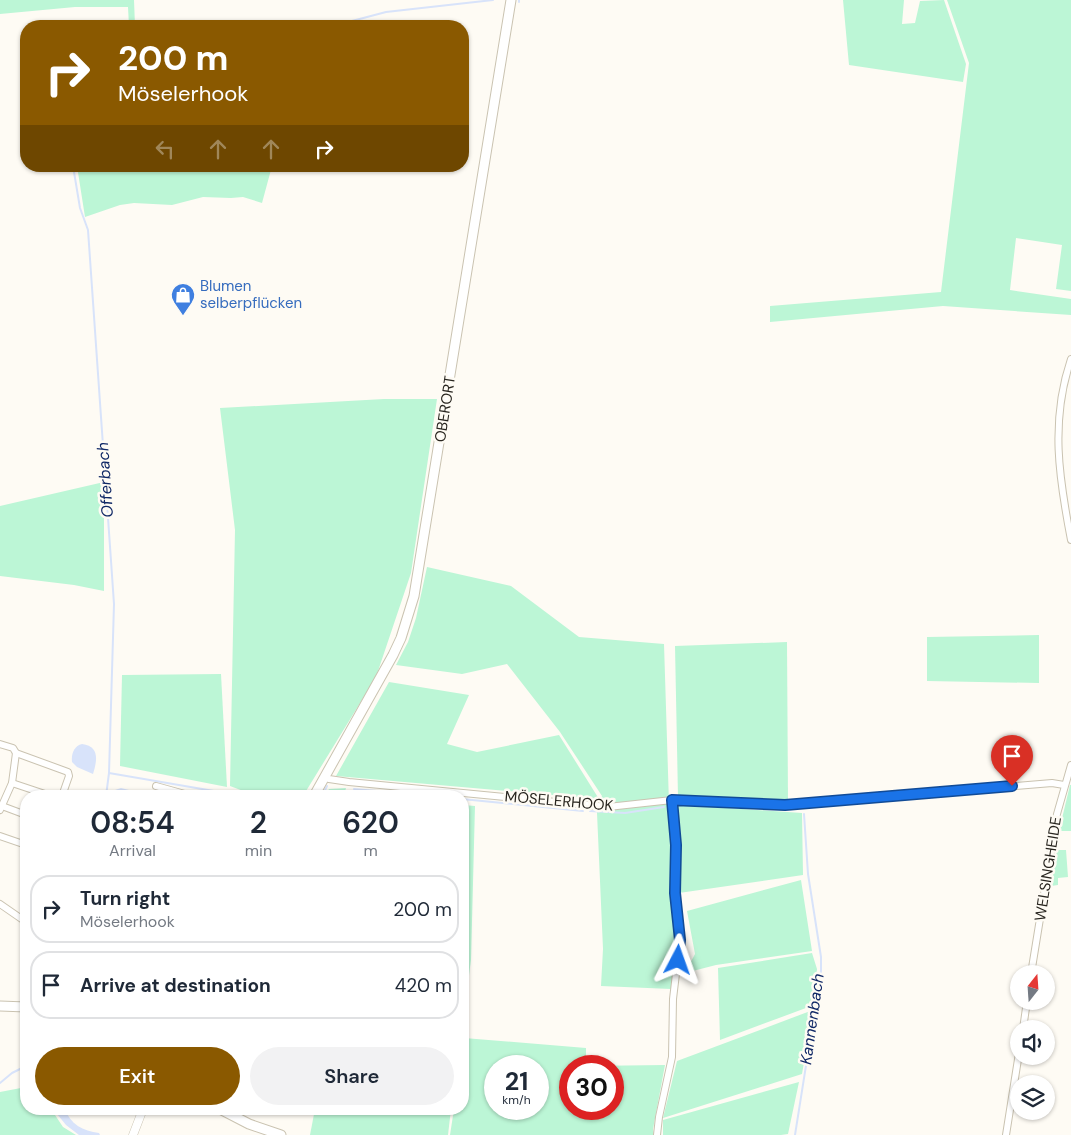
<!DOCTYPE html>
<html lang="en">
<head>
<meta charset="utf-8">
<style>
	:root { --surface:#fff; --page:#f2f2f3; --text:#1f2937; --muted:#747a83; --line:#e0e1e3; --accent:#8a5900 }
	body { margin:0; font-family:"DM Sans",sans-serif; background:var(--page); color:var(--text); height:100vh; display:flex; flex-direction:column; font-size:19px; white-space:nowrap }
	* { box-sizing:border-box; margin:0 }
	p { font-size:16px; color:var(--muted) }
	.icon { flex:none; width:28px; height:28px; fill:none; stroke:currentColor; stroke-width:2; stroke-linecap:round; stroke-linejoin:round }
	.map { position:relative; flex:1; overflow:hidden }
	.details { position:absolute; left:20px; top:790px; width:449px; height:325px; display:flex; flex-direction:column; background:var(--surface); border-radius:20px; box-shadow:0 1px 4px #0004 }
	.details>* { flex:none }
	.hud { position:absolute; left:20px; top:20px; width:449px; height:152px; border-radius:20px; box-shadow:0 1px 4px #0004; background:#8a5900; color:#fff; overflow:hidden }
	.needle { width:32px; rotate:17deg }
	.fabs { position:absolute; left:1010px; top:965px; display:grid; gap:10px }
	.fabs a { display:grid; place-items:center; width:45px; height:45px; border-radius:50%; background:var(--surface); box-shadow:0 1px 4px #0004; font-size:25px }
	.speed { position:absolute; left:484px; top:1055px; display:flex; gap:10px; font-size:25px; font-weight:700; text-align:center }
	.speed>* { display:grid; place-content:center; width:65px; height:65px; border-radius:50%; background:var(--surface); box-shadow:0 1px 4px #0004; line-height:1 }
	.speed small { font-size:12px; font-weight:400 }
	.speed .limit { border:8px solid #d22; background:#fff; color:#111 }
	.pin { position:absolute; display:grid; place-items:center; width:42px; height:42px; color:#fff; margin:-51px -21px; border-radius:50% 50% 50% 0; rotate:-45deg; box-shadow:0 0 5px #0007 }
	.pin .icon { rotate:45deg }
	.me { position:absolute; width:55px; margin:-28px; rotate:4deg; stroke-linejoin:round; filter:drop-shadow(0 0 4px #0008) }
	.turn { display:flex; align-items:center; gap:18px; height:105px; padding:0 15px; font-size:22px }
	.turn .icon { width:65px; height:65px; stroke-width:2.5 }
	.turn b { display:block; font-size:35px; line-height:42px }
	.lanes { display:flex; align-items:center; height:48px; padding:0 15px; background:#0003; justify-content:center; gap:25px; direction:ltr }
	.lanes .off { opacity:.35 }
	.eta { display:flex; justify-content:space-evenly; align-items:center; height:85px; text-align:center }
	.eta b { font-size:30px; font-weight:600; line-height:35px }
	.primary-button { display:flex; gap:10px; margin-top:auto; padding:10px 15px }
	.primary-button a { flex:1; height:58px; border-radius:30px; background:var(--accent); color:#fff; font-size:20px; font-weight:600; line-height:58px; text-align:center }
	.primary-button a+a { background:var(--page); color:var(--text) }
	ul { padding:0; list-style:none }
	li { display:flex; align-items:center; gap:15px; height:68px; margin:0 10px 8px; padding:0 5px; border:2px solid var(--line); border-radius:20px }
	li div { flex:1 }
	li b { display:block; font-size:19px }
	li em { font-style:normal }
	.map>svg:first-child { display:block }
</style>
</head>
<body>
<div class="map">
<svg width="1071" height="1135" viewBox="0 0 1071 1135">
	<rect width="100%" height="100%" fill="#fefbf4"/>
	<g fill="#bcf6d6" fill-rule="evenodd">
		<polygon points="0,0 134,0 135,26 129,26 128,7 75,7 0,14"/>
		<polygon points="843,0 904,0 902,24 915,23 920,1 944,0 966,64 963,82 849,65"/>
		<polygon points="947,0 1071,0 1071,291 1056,289 1062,245 1016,238 1010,290 1071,299 1071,315 943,306 770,322 770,306 941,292 969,63"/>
		<polygon points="77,166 272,166 262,203 243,197 231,198 203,197 172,205 134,203 120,205 85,217"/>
		<polygon points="384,399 437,399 411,573 376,677 303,796 257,796 230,786 235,530 220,408"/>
		<polygon points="104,482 104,591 74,585 0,576 0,506"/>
		<polygon points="427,567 511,586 579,637 664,644 669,804 802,813 803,875 672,894 676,941 671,989 601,986 603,949 597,813 602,796 560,732 507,664 462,674 396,665 408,642 416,618"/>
		<polygon points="1039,635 1039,683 927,681 927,637"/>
		<polygon points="787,642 788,801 678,797 675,646"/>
		<polygon points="221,674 227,787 120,766 122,675"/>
		<polygon points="389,682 469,695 447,744 477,752 559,735 599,799 336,776"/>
		<polygon points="1070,785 1071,785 1071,831 1059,831"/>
		<polygon points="346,788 344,796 325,796 329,789"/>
		<polygon points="463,805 475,806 471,960 463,1021"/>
		<polygon points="1057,850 1066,850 1068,877 1058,878 1058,885 1051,886"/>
		<polygon points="801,880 812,951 716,965 685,973 695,954 687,911"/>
		<polygon points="812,953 817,969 814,1005 720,1040 718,968"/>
		<polygon points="813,1010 802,1074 663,1118 677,1061"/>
		<path d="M 464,1038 L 586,1048 L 586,1066 L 665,1065 L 653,1129 L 654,1135 L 450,1135 L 454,1109 L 462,1109 ZM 495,1066 L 538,1066 L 538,1109 L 495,1109 ZM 570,1066 L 612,1066 L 612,1109 L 570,1109 Z"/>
		<polygon points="799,1082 788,1134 781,1135 663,1135 663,1120"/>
		<polygon points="26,1087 26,1109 51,1109 63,1127 76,1135 0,1135 0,1092"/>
		<polygon points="315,1109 451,1109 448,1135 310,1135"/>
	</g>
	<g fill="#d8e3fa">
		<path d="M 82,744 C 100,746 97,761 93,774 L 77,767 L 72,762 C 71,754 74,746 82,744 Z"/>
		<polygon points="121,788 129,790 131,796 113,796 115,790"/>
		<path d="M 53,1109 L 65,1109 C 70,1124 83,1131 99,1133 L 100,1135 L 79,1135 L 66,1125 Z"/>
	</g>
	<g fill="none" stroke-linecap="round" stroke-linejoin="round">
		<g stroke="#d8e3fa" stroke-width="2">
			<polyline points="519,2 519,0"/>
			<polyline points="333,26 386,12 493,0"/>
			<polyline points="73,166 80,208 88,230 114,604 109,773 106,796"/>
			<polyline points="109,773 243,796"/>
			<polyline points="354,789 433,796"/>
			<polyline points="322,796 327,786"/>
			<polyline points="462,799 583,811"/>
			<polyline points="590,811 625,813 664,807"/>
			<polyline points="0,1083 12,1073 26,1066"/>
			<polyline points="795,1135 821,971 821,957 808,874 804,814"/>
		</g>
		<g stroke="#cac3b1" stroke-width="8">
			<g id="minor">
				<path d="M 1071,359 C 1050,421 1059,478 1071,540"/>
				<polyline points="0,744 13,748 16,753 68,772 69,776 62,796"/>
				<polyline points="325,777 329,779 349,782 608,807 672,800 785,805 817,803 1052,783 1064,785"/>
				<polyline points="12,783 51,796"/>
				<polyline points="156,786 192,796"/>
				<polyline points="2,806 26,815"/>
				<polyline points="0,810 12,783 16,753"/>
				<polyline points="0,836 26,845"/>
				<polyline points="0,904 26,922"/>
				<polyline points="1031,974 1057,814 1071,765"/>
				<polyline points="1023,1029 1027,1001"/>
				<polyline points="657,1135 659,1117 672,1057 673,999 680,940 675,893 676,845 672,800"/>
				<polyline points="1006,1135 1019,1053"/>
			</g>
		</g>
		<g stroke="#cac3b1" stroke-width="9">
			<polyline id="tertiary" points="133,1135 143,1109"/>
		</g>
		<g stroke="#cac3b1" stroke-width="11">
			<g id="secondary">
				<polyline points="314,796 393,655 401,638 414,596 511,0"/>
				<polyline points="0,1006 26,1007"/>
				<polyline points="220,1109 249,1124 281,1135"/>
			</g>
		</g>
		<use href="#minor" stroke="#fff" stroke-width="6"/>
		<use href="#tertiary" stroke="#fff" stroke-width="8"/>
		<use href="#secondary" stroke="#fff" stroke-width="9"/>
	</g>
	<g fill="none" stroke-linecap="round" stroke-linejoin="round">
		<g stroke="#114b97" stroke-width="12">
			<polyline id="route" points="678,960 680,940 675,893 676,845 672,800 785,805 1012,786"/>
		</g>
		<use href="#route" stroke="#1a73e8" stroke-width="9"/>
	</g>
	<defs>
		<g id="shop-pin" transform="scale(1.25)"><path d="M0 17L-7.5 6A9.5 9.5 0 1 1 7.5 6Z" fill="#3f7fe0" stroke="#fefbf4"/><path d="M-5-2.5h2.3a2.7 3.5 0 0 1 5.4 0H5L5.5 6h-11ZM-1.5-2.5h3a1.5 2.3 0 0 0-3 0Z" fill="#fff"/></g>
	</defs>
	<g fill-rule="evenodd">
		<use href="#shop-pin" x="183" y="295"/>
	</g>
	<g text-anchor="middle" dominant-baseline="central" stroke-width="5" stroke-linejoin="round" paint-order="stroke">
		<g font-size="15" fill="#366cbe" stroke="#fefbf4" text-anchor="start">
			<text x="200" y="286">Blumen<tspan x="200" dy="17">selberpflücken</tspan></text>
		</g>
		<g font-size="15" fill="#28251f" stroke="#fefbf4">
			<text transform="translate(445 409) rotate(-81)">OBERORT</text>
			<text transform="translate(559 801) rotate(5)">MÖSELERHOOK</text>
			<text transform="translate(1048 869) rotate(-81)">WELSINGHEIDE</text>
		</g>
		<g font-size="16" font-style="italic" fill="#102866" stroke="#fefbf4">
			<text transform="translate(105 480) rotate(-94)">Offerbach</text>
			<text transform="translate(812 1019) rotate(-82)">Kannenbach</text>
		</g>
	</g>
</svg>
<div class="fabs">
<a><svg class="needle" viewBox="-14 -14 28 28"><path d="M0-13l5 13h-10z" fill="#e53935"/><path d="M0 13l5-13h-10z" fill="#747a83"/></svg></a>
<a><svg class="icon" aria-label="sound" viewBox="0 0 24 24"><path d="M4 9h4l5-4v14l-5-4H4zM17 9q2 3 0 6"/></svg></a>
<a><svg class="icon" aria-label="layers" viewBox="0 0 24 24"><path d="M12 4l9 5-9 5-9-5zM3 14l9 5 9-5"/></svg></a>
</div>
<div class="speed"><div>21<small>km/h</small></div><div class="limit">30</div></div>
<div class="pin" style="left:1012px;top:786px;background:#d93025"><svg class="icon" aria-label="arrive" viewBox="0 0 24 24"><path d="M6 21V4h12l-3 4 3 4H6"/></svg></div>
<svg class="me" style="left:678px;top:960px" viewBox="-20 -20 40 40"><path d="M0-17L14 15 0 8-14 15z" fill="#1a73e8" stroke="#fff" stroke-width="4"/></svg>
<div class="hud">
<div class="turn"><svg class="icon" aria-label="right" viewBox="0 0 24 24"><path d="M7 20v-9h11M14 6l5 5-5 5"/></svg><div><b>200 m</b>Möselerhook</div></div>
<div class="lanes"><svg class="icon off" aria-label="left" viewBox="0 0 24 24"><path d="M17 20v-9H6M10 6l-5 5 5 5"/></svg><svg class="icon off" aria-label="ahead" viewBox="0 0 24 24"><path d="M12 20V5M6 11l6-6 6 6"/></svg><svg class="icon off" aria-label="ahead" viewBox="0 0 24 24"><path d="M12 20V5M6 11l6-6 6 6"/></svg><svg class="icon" aria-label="right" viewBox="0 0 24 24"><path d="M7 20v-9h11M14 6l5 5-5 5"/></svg></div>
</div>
<section class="details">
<div class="eta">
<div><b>08:54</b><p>Arrival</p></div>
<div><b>2</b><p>min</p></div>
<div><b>620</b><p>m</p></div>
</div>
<ul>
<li><svg class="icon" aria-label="right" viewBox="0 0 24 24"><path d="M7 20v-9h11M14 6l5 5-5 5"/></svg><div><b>Turn right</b><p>Möselerhook</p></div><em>200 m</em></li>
<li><svg class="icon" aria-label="arrive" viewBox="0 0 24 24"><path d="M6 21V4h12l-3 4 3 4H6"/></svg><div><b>Arrive at destination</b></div><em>420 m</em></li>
</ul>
<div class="primary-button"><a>Exit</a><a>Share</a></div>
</section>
</div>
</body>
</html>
